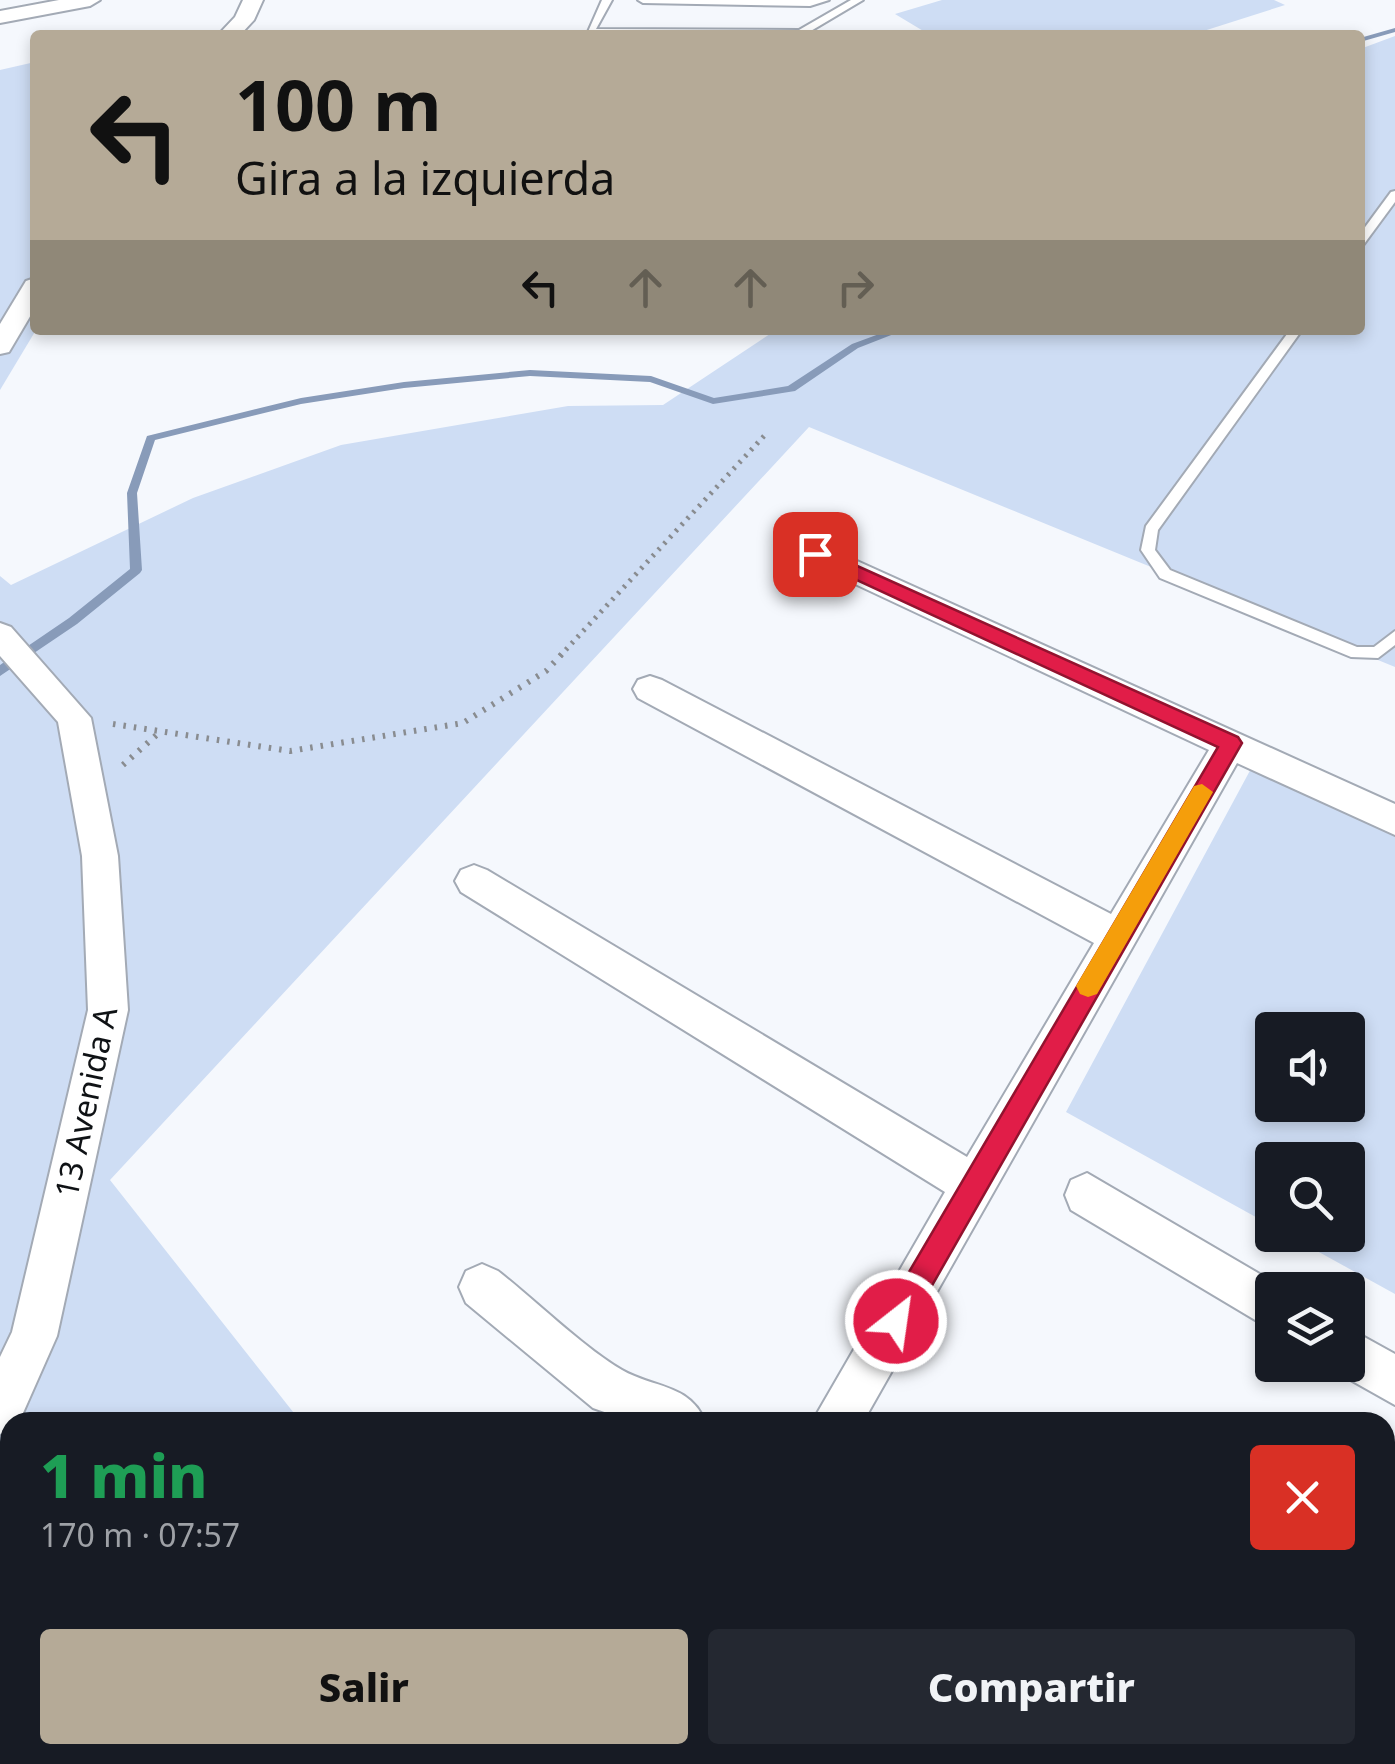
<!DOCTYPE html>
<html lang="es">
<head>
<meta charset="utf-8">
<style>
	:root { --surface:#171b24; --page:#242831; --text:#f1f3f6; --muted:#9ea1a6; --accent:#b5aa97 }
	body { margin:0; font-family:"Noto Sans",sans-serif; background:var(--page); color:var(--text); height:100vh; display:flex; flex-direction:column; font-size:38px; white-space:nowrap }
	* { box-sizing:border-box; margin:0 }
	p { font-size:32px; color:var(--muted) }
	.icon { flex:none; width:55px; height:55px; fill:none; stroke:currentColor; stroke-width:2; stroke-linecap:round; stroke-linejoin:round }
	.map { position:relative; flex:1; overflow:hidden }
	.panel { position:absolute; left:0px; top:1412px; width:1395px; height:352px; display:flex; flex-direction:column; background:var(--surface); border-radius:30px 30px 0 0; box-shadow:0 5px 15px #0003 }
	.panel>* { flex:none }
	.top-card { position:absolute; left:30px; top:30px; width:1335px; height:305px; border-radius:10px; box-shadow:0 5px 15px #0003; background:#b5aa97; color:#111; overflow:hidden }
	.fabs { position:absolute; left:1255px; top:1012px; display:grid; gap:20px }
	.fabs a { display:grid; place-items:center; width:110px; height:110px; border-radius:10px; background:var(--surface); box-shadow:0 5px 15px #0003; font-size:50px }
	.pin { position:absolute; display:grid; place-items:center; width:85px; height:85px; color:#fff; margin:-42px; border-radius:20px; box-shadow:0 5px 15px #0006 }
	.me { position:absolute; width:110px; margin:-55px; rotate:30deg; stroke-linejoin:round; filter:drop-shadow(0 0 8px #0008) }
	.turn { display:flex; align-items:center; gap:35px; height:210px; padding:0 40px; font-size:45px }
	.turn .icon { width:130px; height:130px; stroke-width:2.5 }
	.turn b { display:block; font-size:70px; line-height:85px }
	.lanes { display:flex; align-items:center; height:95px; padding:0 40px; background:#0003; justify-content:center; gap:50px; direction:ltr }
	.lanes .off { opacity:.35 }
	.round { display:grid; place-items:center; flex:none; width:105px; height:105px; border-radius:10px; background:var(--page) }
	.headline { display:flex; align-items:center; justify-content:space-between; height:170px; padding:0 40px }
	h1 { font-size:60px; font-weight:800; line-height:75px; color:#1e9e55 }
	.primary-button { display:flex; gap:20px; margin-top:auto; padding:20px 40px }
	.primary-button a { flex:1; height:115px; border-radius:10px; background:var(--accent); color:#111; font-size:40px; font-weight:800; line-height:115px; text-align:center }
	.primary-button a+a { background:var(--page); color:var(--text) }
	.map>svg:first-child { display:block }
</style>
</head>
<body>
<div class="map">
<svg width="1395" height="1764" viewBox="0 0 1395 1764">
	<rect width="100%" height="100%" fill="#f5f8fd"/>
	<g fill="#ceddf4" fill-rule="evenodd">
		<polygon points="942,0 1274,0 1285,5 1191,35 930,35 895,14"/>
		<polygon points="1395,36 1395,667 809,427 110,1180 301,1422 10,1422 10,1755 562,1755 569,1764 0,1764 0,576 11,585 193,498 341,445 568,406 663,405 776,330 1360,330 1360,49"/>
		<polygon points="35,62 36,330 0,390 0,70"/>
		<path d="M 1260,752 L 1395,811 L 1395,1294 L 1288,1235 L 1348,1235 L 1348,1160 L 1272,1160 L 1272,1226 L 1066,1112 ZM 1272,1030 L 1348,1030 L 1348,1105 L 1272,1105 Z"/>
		<polygon points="933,1755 1167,1755 1179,1764 941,1764"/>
	</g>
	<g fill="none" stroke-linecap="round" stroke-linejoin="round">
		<g fill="#889bb9" fill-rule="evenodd">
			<polygon points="1395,28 1395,32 1360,42 1360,38"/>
			<polygon points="890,330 904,330 858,348 795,391 713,404 650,382 530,376 404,388 301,404 155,440 137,493 142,570 140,573 77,624 0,676 0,665 69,618 130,569 127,493 147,436 301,398 404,382 530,370 651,376 714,398 788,386 852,344"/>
		</g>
		<g stroke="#a3aab5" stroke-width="4">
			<g id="lane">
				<polygon points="602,0 612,0 596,29 799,30 851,0 863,0 804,35 587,34"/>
				<polygon points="638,0 829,0 810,6 643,3"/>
				<polygon points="1395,191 1395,202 1364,244 1360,245 1360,234 1391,192"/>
				<polygon points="1290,330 1302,330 1158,530 1155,550 1170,570 1357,647 1374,647 1395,631 1395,645 1378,658 1351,657 1160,578 1141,550 1146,526"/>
			</g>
		</g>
		<g stroke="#a3aab5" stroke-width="4">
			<g id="street">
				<polygon points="59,0 100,0 90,6 0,23 0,11"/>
				<polygon points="243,0 263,0 254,20 240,35 218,35 235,17"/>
				<polygon points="35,278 35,308 9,352 0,354 0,324 26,281"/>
				<polygon points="815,542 1395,804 1395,835 1237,763 863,1422 812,1422 945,1192 461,892 455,881 461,870 474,865 487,870 967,1157 1094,943 638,698 633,689 638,680 650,676 662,680 1111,914 1209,750 804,560 800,553 804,546"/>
				<polygon points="0,623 11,627 91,718 118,856 128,1010 57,1336 19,1422 10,1422 10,1430 0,1434 0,1357 12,1332 88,1010 82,856 58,722 0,656"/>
				<polygon points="1087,1173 1287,1290 1272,1290 1272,1330 1071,1210 1065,1195 1071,1180"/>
				<path d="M 482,1264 L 498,1271 C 535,1300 584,1348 622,1370 C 653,1388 691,1384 705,1422 L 633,1422 L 593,1408 L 466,1303 L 459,1287 L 466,1271 Z"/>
				<polygon points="1348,1328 1395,1354 1395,1405 1331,1369 1330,1365 1348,1365"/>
				<polygon points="52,1755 108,1755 104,1764 48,1764"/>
				<polygon points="871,1755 931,1755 935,1764 875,1764"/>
				<polygon points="1192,1755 1256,1755 1260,1764 1196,1764"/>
			</g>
		</g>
		<polyline stroke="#898c90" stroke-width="5" stroke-dasharray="2.5 6" stroke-linecap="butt" points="560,656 765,435"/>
		<g stroke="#898c90" stroke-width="6" stroke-dasharray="2.5 8" stroke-linecap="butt">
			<polyline points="113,724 290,751 463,723 546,671 562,654"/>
			<polyline points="123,765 161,731"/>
		</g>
		<use href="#lane" fill="#fff" fill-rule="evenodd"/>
		<use href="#street" fill="#fff" fill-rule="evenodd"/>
	</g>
	<polygon fill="#e11d48" stroke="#92132f" stroke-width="2.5" points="815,547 1238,737 1242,743 906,1331 896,1335 886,1331 882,1321 886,1311 1218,747 809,558 809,549"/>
	<polygon fill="#f59e0b" points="1202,784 1213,792 1097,994 1088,997 1080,994 1076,986 1080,979 1194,786"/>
	<g text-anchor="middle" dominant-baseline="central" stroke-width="8" stroke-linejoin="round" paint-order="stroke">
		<g font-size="32" fill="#0f1215" stroke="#fff">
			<text transform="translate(85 1102) rotate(-78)">13 Avenida A</text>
		</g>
	</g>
</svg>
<div class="fabs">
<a><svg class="icon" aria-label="sound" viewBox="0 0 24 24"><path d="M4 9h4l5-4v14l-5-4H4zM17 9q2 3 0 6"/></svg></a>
<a><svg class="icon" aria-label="search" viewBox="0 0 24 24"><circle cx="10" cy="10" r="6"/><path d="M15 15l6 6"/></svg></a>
<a><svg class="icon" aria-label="layers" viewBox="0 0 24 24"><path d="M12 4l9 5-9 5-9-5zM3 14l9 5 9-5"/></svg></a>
</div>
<div class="pin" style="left:815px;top:554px;background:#d93025"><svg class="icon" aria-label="arrive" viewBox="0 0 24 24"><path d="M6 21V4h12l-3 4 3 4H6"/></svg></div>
<svg class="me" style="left:896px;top:1321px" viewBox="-20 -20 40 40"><circle r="17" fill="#e11d48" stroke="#fff" stroke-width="3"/><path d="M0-11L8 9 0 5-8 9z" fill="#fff"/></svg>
<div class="top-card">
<div class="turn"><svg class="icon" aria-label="left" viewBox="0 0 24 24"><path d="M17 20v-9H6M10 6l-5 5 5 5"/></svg><div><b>100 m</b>Gira a la izquierda</div></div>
<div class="lanes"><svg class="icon" aria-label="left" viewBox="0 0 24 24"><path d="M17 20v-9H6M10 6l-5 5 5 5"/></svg><svg class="icon off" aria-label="ahead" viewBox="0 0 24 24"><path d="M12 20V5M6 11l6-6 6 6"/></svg><svg class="icon off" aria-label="ahead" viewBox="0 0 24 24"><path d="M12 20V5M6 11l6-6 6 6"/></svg><svg class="icon off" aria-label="right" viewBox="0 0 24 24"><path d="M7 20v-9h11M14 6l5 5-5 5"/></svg></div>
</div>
<section class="panel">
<div class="headline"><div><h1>1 min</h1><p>170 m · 07:57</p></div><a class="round" style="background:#d93025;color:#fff"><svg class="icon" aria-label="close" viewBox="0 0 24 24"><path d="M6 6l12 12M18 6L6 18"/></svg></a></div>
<div class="primary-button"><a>Salir</a><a>Compartir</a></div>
</section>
</div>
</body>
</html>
